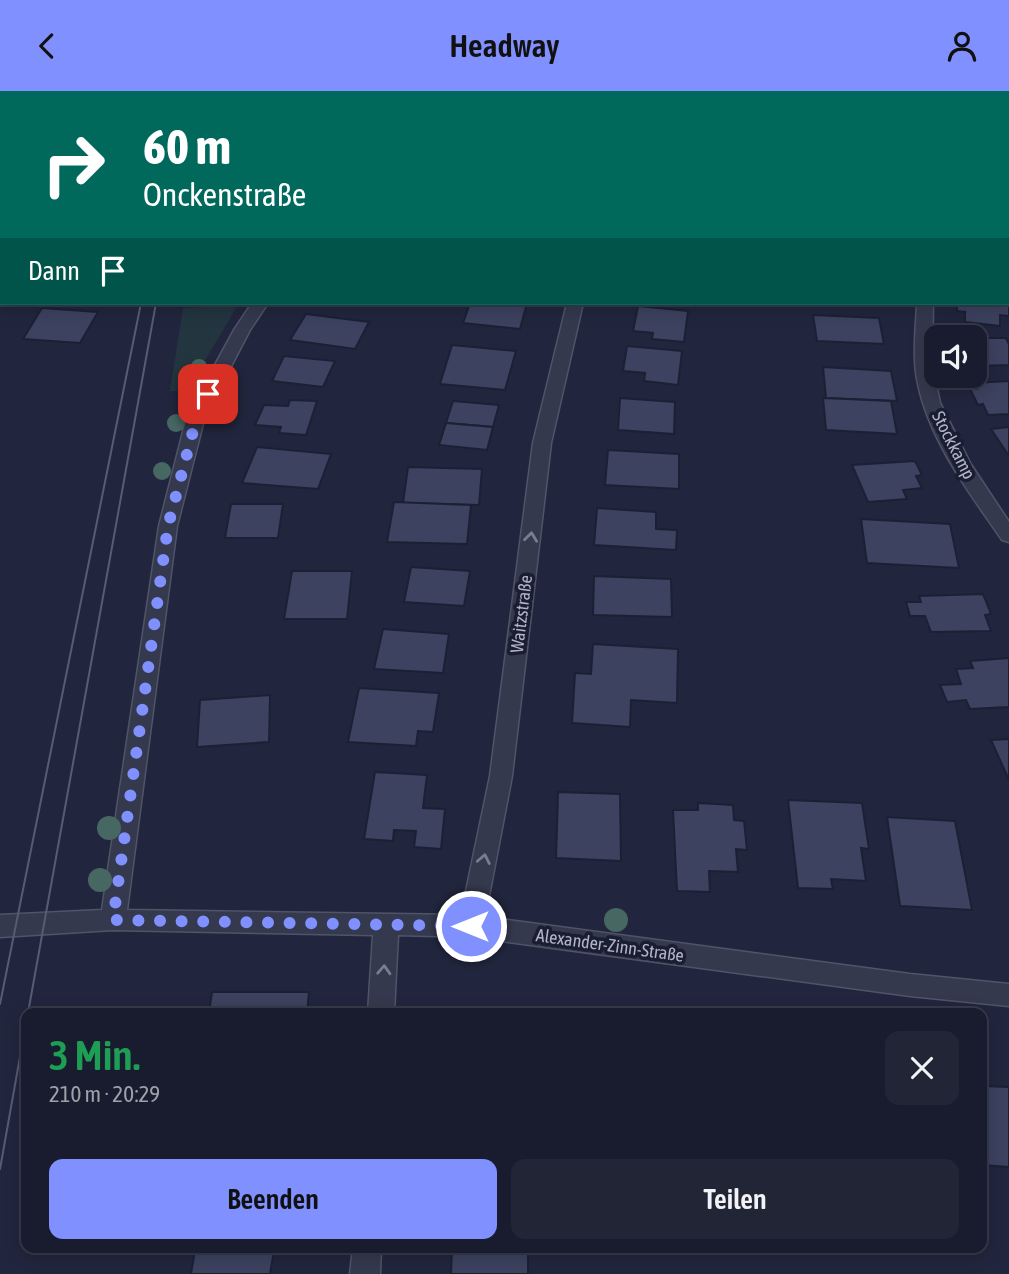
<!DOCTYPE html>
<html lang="de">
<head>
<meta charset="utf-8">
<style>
	:root { --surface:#191c2e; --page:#222536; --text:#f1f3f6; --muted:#9fa1aa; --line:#373a4a; --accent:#8091ff }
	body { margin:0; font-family:"Asap Condensed",sans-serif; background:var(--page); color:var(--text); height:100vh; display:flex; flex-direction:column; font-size:26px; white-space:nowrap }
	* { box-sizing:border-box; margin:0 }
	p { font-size:23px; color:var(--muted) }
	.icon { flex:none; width:38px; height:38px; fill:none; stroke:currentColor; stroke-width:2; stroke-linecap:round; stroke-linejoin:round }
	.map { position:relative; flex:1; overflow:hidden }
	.side { position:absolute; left:21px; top:917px; width:966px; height:245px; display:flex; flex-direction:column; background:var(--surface); border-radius:14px; box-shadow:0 4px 18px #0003,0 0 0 2px var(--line) }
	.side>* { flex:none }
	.top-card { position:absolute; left:0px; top:0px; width:1010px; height:214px; box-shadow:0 4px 18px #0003,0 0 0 2px var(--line); background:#00695c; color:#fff; overflow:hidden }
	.buttons { position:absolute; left:924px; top:234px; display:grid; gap:14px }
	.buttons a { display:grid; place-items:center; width:63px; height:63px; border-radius:14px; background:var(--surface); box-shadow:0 4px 18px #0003,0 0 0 2px var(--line); font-size:35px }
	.pin { position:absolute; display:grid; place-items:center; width:60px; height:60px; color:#fff; margin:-30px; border-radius:14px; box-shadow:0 4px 10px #0006 }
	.me { position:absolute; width:77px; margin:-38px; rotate:270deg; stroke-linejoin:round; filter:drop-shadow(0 0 5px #0008) }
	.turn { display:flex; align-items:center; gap:24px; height:147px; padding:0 28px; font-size:32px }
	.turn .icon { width:91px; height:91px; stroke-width:2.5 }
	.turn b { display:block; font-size:49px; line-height:60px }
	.then { display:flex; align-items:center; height:66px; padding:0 28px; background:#0003; gap:14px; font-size:26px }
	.round { display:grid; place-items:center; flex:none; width:74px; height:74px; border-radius:14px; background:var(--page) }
	.headline { display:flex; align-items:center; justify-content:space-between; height:119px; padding:0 28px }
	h1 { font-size:42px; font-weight:600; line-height:52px; color:#1e9e55 }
	.button { display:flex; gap:14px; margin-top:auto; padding:14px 28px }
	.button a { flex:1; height:80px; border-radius:14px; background:var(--accent); color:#111; font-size:28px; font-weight:600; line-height:80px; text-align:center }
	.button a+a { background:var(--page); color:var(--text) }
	header { display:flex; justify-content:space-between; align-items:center; height:91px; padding:0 28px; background:var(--accent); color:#111; font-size:32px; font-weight:600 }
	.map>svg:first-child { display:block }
</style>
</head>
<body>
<header><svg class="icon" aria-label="back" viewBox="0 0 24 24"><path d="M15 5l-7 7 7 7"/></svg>Headway<svg class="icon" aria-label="person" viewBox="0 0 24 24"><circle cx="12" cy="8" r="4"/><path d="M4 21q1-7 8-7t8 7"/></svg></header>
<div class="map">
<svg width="1009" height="1183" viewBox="0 0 1009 1183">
	<rect width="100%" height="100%" fill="#21263e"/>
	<polygon fill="#23353f" points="206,212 239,212 187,300 170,300 183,217 205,216"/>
	<g fill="#3c425f" stroke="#1c2035" stroke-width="2">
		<polygon points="1009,209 1009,225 1000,224 1000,235 965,231 965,221 957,220 957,212 1008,212"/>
		<polygon points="470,212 527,212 520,238 463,232"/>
		<polygon points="638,215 688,220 684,251 652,248 653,242 633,240"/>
		<polygon points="42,217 98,221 80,252 23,248"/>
		<polygon points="306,223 369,231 355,258 290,249"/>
		<polygon points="813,224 879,227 884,253 817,250"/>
		<polygon points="972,247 1006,247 1009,253 1009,274 975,275 975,247"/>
		<polygon points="452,254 516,260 505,299 440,293"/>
		<polygon points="627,255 682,260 678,294 644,290 645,282 623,280"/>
		<polygon points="284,265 335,270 323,296 272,290"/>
		<polygon points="823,276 891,280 897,310 826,307"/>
		<polygon points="1009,290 1009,323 988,324 983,313 978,314 970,298 977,298 974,292"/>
		<polygon points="620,307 675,311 674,343 618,339"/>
		<polygon points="823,307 891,310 897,343 826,339"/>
		<polygon points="290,309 317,310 306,344 279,342 281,336 255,334 264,314 288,315"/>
		<polygon points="453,310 499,314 493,336 446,332"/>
		<polygon points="446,332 493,336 487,359 439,354"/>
		<polygon points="1009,336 1009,365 991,338"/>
		<polygon points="257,356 331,363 318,398 242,392"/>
		<polygon points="608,359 679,363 679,398 605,394"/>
		<polygon points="915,370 922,384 916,385 922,397 903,399 907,408 868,411 852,374"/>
		<polygon points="408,376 482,378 479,414 403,412"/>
		<polygon points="394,411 471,414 467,453 387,451"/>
		<polygon points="231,413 283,413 278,447 225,447"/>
		<polygon points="597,417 656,421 656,438 677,439 676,459 594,454"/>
		<polygon points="861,428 950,433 959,477 867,472"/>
		<polygon points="411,476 470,480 464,515 404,511"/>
		<polygon points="292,480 352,480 347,528 284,528"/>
		<polygon points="594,485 671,488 672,526 593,524"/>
		<polygon points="983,503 991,523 985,524 991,540 931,541 925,525 910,525 906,511 921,511 919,505"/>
		<polygon points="383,538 449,543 443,582 374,578"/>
		<polygon points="593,553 678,558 677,612 631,609 630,636 572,632 575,582 591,583"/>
		<polygon points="1009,567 1009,616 970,618 966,609 947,611 940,594 961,593 956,578 973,577 970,570"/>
		<polygon points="359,597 439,602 433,641 418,640 416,655 348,651"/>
		<polygon points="270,604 269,651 197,656 200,609"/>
		<polygon points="1009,648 1009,689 991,649"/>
		<polygon points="375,681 427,684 423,717 445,718 441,758 414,756 416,740 394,739 393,750 364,748"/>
		<polygon points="558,701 620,703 621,770 556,767"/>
		<polygon points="788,709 862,712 869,758 861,757 866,790 831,788 833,798 798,797"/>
		<polygon points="698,712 733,714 734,729 744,730 747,759 736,758 738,781 709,780 710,801 677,800 673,719 698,719"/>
		<polygon points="887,726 955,730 972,819 900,815"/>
		<polygon points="212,901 309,901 307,922 209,922"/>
		<polygon points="982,995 1009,996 1009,1076 982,1074"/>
		<polygon points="452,1157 528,1157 528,1183 451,1183"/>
		<polygon points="195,1159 274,1160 270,1183 191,1183"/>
	</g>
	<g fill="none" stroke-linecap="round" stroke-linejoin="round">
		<g stroke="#505469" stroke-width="3">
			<g id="street">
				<rect x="44" y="0" width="12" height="2"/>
				<polygon points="822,0 834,0 835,2 822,2"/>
				<polygon points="888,0 914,0 887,2"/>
				<polygon points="0,70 2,70 0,81"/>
				<polygon points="1009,118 1009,127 1008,127 1008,118"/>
				<polygon points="252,212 268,212 250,239 205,325 177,435 127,819 461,824 490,685 533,352 567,212 583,212 551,352 512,685 485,826 910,883 1009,893 1009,915 910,905 471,846 398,844 394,922 368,922 373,844 113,839 0,846 0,824 102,819 159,435 187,325 234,239"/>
				<path d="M 917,212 L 933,212 L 932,273 L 940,312 L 970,372 L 1009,431 L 1009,451 L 1002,449 C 970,402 930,351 918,293 C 912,267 916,239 917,212 Z"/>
				<polygon points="353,1157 381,1157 380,1183 350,1183"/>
			</g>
		</g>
		<use href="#street" fill="#35394e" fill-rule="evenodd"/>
		<g stroke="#575b76" stroke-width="2">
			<polyline points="0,913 141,212"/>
			<polyline points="28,922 156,212"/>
			<polyline points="0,1078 26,932"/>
		</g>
	</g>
	<g fill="#466762">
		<circle cx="199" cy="276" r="8"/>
		<circle cx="176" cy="332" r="9"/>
		<circle cx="162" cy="380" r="9"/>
		<circle cx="109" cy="737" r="12"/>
		<circle cx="100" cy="789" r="12"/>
		<circle cx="616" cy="829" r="12"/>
	</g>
	<defs><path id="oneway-chevron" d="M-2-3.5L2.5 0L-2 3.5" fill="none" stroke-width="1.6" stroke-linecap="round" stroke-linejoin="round" transform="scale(1.75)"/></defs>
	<g stroke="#797d92">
		<use href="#oneway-chevron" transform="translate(531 446) rotate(-83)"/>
		<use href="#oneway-chevron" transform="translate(484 768) rotate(-79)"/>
		<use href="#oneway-chevron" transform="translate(384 879) rotate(-87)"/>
	</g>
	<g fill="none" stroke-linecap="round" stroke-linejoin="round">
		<polyline stroke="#8091ff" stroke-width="12" stroke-dasharray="0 21.6" points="208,303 197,325 168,435 113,829 471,835"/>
	</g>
	<g text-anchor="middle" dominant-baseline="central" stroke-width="7" stroke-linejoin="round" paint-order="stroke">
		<g font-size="18" fill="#b1b4ca" stroke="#1a1e33">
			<text transform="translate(954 354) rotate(63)">Stockkamp</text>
			<text transform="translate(521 523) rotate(-83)">Waitzstraße</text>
			<text transform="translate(610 854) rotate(8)">Alexander-Zinn-Straße</text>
		</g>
	</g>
</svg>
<div class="buttons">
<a><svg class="icon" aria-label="sound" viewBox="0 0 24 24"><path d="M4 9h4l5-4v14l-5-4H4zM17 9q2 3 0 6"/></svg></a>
</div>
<div class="pin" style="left:208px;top:303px;background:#d93025"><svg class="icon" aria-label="arrive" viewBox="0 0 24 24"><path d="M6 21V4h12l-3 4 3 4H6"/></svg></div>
<svg class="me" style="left:471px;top:835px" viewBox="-20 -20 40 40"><circle r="17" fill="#8091ff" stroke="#fff" stroke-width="3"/><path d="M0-11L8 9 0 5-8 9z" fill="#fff"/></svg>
<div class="top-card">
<div class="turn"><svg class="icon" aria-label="right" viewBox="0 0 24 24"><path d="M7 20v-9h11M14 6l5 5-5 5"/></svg><div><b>60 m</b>Onckenstraße</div></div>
<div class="then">Dann<svg class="icon" aria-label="arrive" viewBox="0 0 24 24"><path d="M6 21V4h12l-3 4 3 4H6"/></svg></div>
</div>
<section class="side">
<div class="headline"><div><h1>3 Min.</h1><p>210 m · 20:29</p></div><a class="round"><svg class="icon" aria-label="close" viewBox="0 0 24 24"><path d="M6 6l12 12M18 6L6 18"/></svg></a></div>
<div class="button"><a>Beenden</a><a>Teilen</a></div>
</section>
</div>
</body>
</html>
